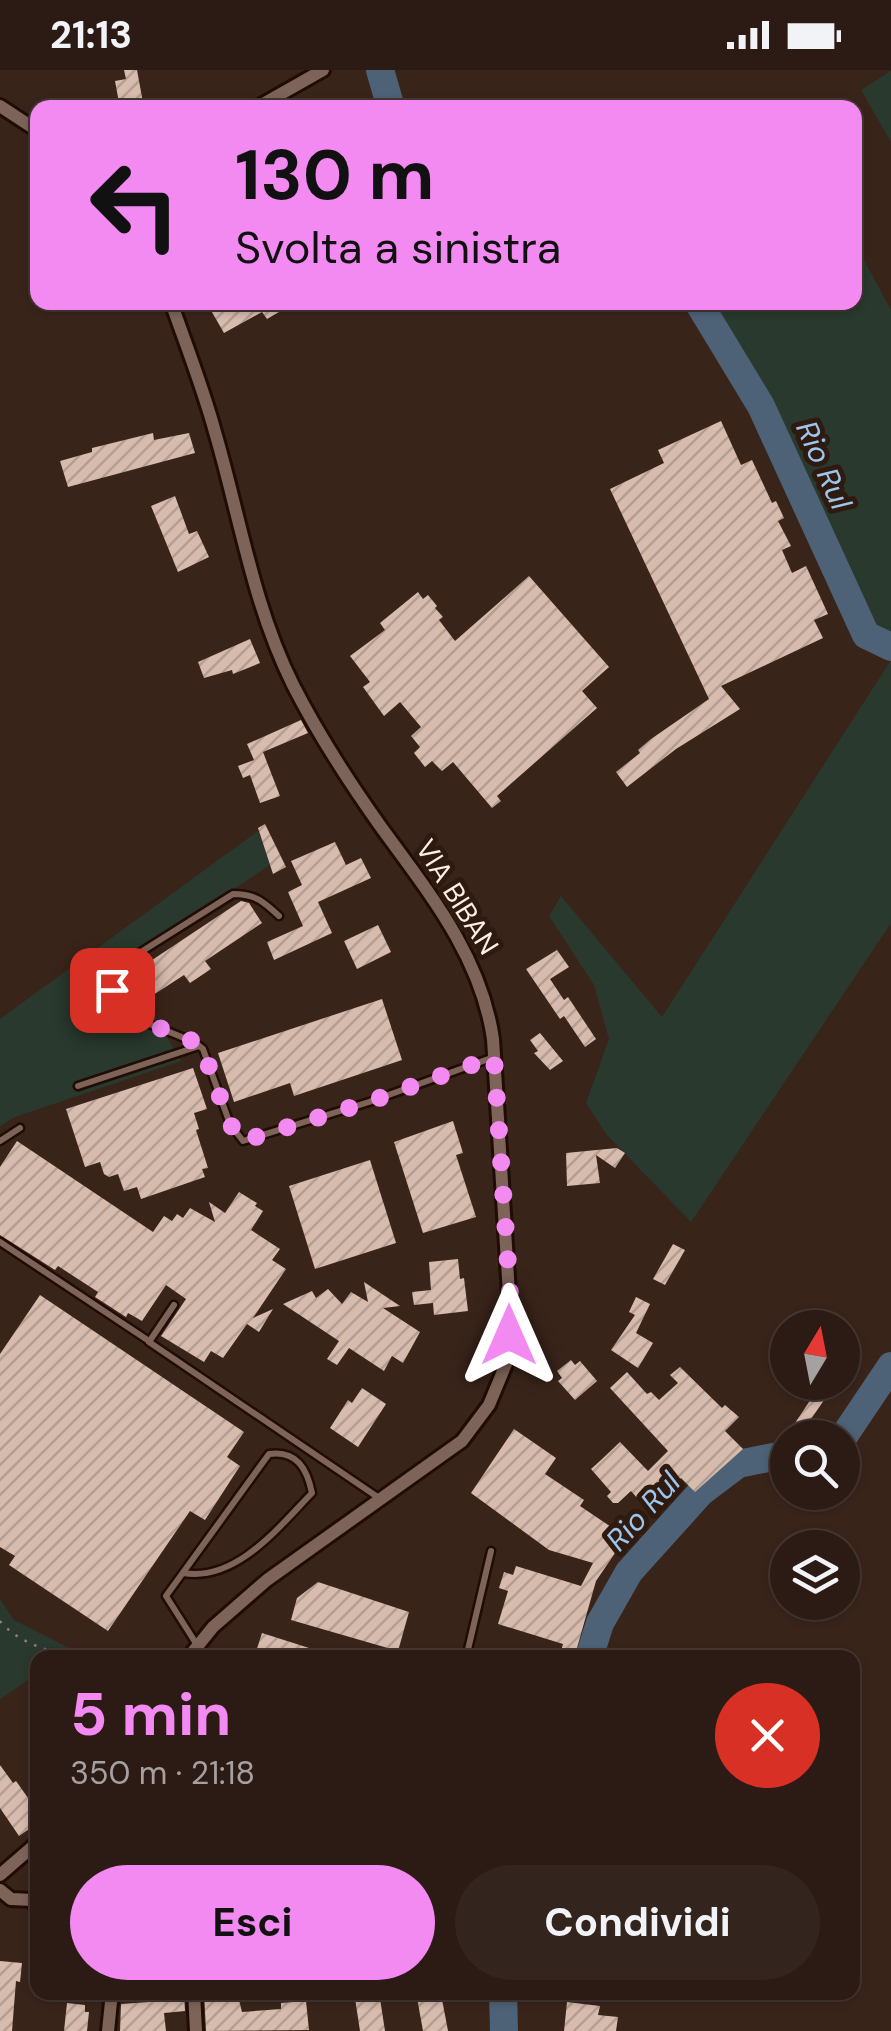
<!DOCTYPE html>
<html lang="it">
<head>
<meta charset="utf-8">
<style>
	:root { --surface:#2b1b14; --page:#33241d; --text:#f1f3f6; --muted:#a6a1a0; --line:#473934; --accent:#f38af2 }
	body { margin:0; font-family:"DM Sans",sans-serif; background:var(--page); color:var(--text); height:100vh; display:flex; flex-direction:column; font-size:38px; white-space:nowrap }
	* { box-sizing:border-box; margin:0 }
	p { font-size:32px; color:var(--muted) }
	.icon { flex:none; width:55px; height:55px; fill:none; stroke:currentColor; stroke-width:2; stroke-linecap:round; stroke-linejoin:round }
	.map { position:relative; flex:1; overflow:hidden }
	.details { position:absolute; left:30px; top:1580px; width:830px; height:350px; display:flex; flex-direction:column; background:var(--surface); border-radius:20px; box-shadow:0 2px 8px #0004,0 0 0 2px var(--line) }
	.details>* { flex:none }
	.guide { position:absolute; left:30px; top:30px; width:832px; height:210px; border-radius:20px; box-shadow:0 2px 8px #0004,0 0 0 2px var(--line); background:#f38af2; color:#111; overflow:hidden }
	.needle { width:65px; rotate:10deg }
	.fabs { position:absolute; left:770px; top:1240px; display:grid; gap:20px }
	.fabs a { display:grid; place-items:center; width:90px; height:90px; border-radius:50%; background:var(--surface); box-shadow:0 2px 8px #0004,0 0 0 2px var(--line); font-size:50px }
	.pin { position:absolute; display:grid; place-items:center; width:85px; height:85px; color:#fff; margin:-42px; border-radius:20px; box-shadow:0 5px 15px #0006 }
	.me { position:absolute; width:110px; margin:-55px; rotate:0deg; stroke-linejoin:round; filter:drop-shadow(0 0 8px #0008) }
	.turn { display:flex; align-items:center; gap:35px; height:210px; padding:0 40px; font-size:45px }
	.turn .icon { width:130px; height:130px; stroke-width:2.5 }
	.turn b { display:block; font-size:70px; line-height:85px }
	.round { display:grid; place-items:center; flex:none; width:105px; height:105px; border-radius:52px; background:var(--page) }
	.headline { display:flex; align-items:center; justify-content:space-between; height:170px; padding:0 40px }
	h1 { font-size:60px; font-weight:700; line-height:75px; color:var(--accent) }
	.action { display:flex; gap:20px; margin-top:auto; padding:20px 40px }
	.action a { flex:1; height:115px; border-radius:60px; background:var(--accent); color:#111; font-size:40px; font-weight:700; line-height:115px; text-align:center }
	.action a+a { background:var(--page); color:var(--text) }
	.status { display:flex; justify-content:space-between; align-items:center; height:70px; padding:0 50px; background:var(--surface); direction:ltr }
	.status svg { height:28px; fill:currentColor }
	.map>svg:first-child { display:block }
</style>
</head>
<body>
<div class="status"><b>21:13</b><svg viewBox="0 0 49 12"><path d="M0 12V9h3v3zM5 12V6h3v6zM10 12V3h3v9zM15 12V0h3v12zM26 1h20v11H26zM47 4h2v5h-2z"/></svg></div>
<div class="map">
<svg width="891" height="1961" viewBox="0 0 891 1961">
	<defs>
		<pattern id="building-hatch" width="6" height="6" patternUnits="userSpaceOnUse" patternTransform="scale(2.5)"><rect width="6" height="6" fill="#d7bbad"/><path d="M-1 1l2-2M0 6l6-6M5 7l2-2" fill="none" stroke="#b49e93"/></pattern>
	</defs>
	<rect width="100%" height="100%" fill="#39241a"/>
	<g fill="#29392d">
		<polygon points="891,1 891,72 861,20"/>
		<polygon points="855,173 891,240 891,580 855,568 851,561 753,343 685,233 855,232"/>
		<polygon points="891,590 891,853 691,1152 606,1064 586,1033 609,969 594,915 549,846 561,826 662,947"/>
		<polygon points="258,761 270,795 123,892 181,991 15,1047 0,1056 0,949"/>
		<polygon points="0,1529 14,1550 73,1580 61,1587 38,1588 37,1604 0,1629"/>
	</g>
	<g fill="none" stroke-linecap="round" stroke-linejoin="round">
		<g stroke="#4d6276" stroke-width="28">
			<polyline points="380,0 391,38"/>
			<polyline points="698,232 761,336 866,565 891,577"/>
			<polyline points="842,1369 891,1296"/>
			<polyline points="589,1588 600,1553 629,1502 701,1422 738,1394 788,1384"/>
			<polyline points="503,1922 504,1961"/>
		</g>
	</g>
	<g fill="url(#building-hatch)">
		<polygon points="124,0 137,0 144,38 120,38 115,11 126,9"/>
		<polygon points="218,232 296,232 267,249 262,242 224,263 209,237"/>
		<polygon points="721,351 741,395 752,390 772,433 776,431 784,448 778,451 791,476 782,480 792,503 806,496 828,544 814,550 823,568 721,616 740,639 676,679 627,717 616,702 640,683 638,680 651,669 709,629 610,419 664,393 658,380"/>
		<polygon points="153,363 154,370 189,363 195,383 68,417 60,391 92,382 92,378"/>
		<polygon points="175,426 189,464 197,461 209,487 178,502 151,436"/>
		<polygon points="529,506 609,597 582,621 597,638 497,726 501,731 492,738 453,692 442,701 432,691 425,697 414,683 420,677 411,666 421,657 400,632 384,646 363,617 370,612 350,586 385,560 380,553 418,522 423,529 428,525 437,536 435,538 443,547 439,550 455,571"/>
		<polygon points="250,569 260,593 233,604 232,600 204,608 198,592"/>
		<polygon points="301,650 308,663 263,682 280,726 260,733 250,705 243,708 238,696 254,690 247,674"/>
		<polygon points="265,754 286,797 273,804 258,758"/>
		<polygon points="335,772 346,795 361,788 371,808 318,832 332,863 274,890 267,872 303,856 288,822 302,815 291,791"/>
		<polygon points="241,831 249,833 262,853 205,891 211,899 190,913 184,905 144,931 128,906"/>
		<polygon points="378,855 391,882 357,899 344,871"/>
		<polygon points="557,880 569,897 550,909 564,930 568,927 596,969 585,977 564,946 560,949 526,899"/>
		<polygon points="382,929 402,990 294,1026 290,1013 234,1032 218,983"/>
		<polygon points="540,963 563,991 550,1000 534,983 538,981 530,970"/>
		<polygon points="193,998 207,1039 194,1043 199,1059 196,1060 208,1098 202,1099 205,1107 141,1129 137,1117 124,1121 118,1104 109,1107 104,1104 100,1092 85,1097 66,1039"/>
		<polygon points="453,1051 463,1083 456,1085 476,1147 423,1163 394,1072"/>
		<polygon points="17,1071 153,1162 164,1146 172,1151 177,1144 183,1148 190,1138 215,1152 209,1132 225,1143 239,1122 257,1133 255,1136 263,1141 251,1160 280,1179 272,1190 286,1199 253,1248 273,1239 259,1262 247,1254 223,1288 211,1281 204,1292 161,1266 186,1229 166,1215 142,1251 128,1243 126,1247 95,1227 98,1222 58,1196 55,1200 0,1165 0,1097"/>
		<polygon points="617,1078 625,1083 615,1098 596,1085 600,1113 567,1116 566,1083"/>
		<polygon points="370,1090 396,1173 315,1199 289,1116"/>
		<polygon points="673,1174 685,1180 665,1215 653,1209"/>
		<polygon points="458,1189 460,1209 464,1208 468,1241 434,1245 433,1233 414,1235 412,1222 431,1220 429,1192"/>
		<polygon points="364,1212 400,1236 383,1238 420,1262 403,1293 392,1286 384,1301 349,1278 337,1295 327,1289 339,1271 283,1234 312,1221 316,1228 328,1219 342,1234 351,1222 368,1232"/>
		<polygon points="40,1225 244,1362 227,1387 240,1396 205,1450 190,1441 108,1561 9,1495 15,1486 0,1477 0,1284"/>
		<polygon points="636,1227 650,1234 636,1263 653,1273 638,1298 611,1280 635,1245 629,1242"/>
		<polygon points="571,1290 575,1295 580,1291 597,1311 575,1330 558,1311 562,1308 557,1301"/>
		<polygon points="680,1297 722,1338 725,1335 739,1347 725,1361 743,1379 695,1422 681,1408 646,1438 631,1421 618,1433 613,1433 607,1426 611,1422 591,1399 601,1390 620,1372 648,1401 668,1381 610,1318 627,1302 647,1324 651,1322 659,1330 678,1313 670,1305"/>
		<polygon points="819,1317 829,1323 802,1362 793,1356"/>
		<polygon points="362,1318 386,1334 358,1377 330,1358 348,1330 352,1333"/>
		<polygon points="514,1359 556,1388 545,1404 584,1430 580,1436 626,1467 596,1511 575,1585 561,1581 563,1574 498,1554 508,1521 499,1518 504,1502 513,1505 516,1496 581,1516 593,1493 549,1480 471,1423"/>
		<polygon points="318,1512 409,1542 398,1581 291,1550 297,1528"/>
		<polygon points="262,1563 331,1585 331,1588 254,1588"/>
		<polygon points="0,1695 13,1713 16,1711 38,1742 38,1753 19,1766 0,1738"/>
		<polygon points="0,1891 22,1893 20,1912 16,1911 12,1961 0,1961"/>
		<polygon points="163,1922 184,1922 185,1941 164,1943 166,1961 120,1961 121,1934 164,1931"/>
		<polygon points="204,1922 237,1922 242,1942 281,1939 281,1933 306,1931 309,1960 206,1961"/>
		<polygon points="354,1922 379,1922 385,1961 360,1961"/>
		<polygon points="416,1922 441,1924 448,1961 423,1961"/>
		<polygon points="567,1932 600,1936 598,1945 618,1947 616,1961 564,1961"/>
		<polygon points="67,1933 85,1935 85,1942 89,1942 87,1961 64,1961"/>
	</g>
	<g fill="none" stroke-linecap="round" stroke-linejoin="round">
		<g stroke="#200c04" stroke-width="11">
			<g id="service">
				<path d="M 279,846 C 263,831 255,824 233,824 L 125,892 C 74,948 179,956 203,979 L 230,1054 L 243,1071 L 369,1032 L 494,987"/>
				<polyline points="78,1016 199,976"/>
				<polyline points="0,1071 20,1058"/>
				<polyline points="0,1172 149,1271"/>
				<polyline points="174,1235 149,1272 379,1428"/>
				<path d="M 183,1503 C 236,1512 278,1458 312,1423 C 307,1399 297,1380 269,1384 L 166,1526 L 197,1575"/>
				<polyline points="466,1588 491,1481"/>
			</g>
		</g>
		<g stroke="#200c04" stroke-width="18">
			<g id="minor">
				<polyline points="0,36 38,61"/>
				<polyline points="256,38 323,0"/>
				<path d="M 171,232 C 186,275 203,318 215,362 C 240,447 253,535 293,615 C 318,664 349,712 381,757 C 429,823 481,886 493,969 L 509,1224 L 506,1294 L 489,1335 L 462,1371 L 267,1510 L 213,1557 L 188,1588"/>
				<polyline points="0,1805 38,1772"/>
				<polyline points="0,1820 11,1829 33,1830 38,1842"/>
				<polyline points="194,1922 196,1961"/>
				<polyline points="108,1961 112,1922"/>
			</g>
		</g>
		<path stroke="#917f76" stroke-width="2.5" stroke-dasharray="2.5 8" stroke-linecap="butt" d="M 0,1551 C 18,1573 49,1581 76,1588"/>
		<use href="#service" stroke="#7e6458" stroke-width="6"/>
		<use href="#minor" stroke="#7e6458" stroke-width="12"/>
	</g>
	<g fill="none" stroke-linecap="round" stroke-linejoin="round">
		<path stroke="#f38af2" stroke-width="18" stroke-dasharray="0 32.4" d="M 112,920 C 132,967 174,950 203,980 L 230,1054 L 243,1071 L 368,1032 L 494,987 L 510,1224 L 509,1265"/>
	</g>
	<g text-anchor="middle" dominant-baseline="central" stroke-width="10" stroke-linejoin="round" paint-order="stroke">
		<g font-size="28" fill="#fdeee7" stroke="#2f1a10">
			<text transform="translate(457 827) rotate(58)">VIA BIBAN</text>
		</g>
		<g font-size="30" font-style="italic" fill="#9dc6ed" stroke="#2f1a10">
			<text transform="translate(824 395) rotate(66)">Rio Rul</text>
			<text transform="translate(643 1441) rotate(-48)">Rio Rul</text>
		</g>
	</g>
</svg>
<div class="fabs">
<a><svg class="needle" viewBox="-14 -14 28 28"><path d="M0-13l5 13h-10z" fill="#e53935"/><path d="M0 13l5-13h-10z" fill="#a6a1a0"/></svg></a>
<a><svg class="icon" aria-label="search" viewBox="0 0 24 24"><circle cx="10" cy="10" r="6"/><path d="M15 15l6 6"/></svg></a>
<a><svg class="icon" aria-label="layers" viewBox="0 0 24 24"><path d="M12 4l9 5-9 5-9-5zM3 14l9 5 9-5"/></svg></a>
</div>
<div class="pin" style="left:112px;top:920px;background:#d93025"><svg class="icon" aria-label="arrive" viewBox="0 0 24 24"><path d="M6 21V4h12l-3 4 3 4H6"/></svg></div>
<svg class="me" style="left:509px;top:1265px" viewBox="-20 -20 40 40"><path d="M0-17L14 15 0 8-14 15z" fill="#f38af2" stroke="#fff" stroke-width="4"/></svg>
<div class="guide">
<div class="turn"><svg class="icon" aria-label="left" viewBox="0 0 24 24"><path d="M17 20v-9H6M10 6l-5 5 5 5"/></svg><div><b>130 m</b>Svolta a sinistra</div></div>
</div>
<section class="details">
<div class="headline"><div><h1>5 min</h1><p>350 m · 21:18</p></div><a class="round" style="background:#d93025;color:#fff"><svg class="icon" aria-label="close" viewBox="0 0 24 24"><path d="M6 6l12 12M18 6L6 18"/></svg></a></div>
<div class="action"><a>Esci</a><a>Condividi</a></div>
</section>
</div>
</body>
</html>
